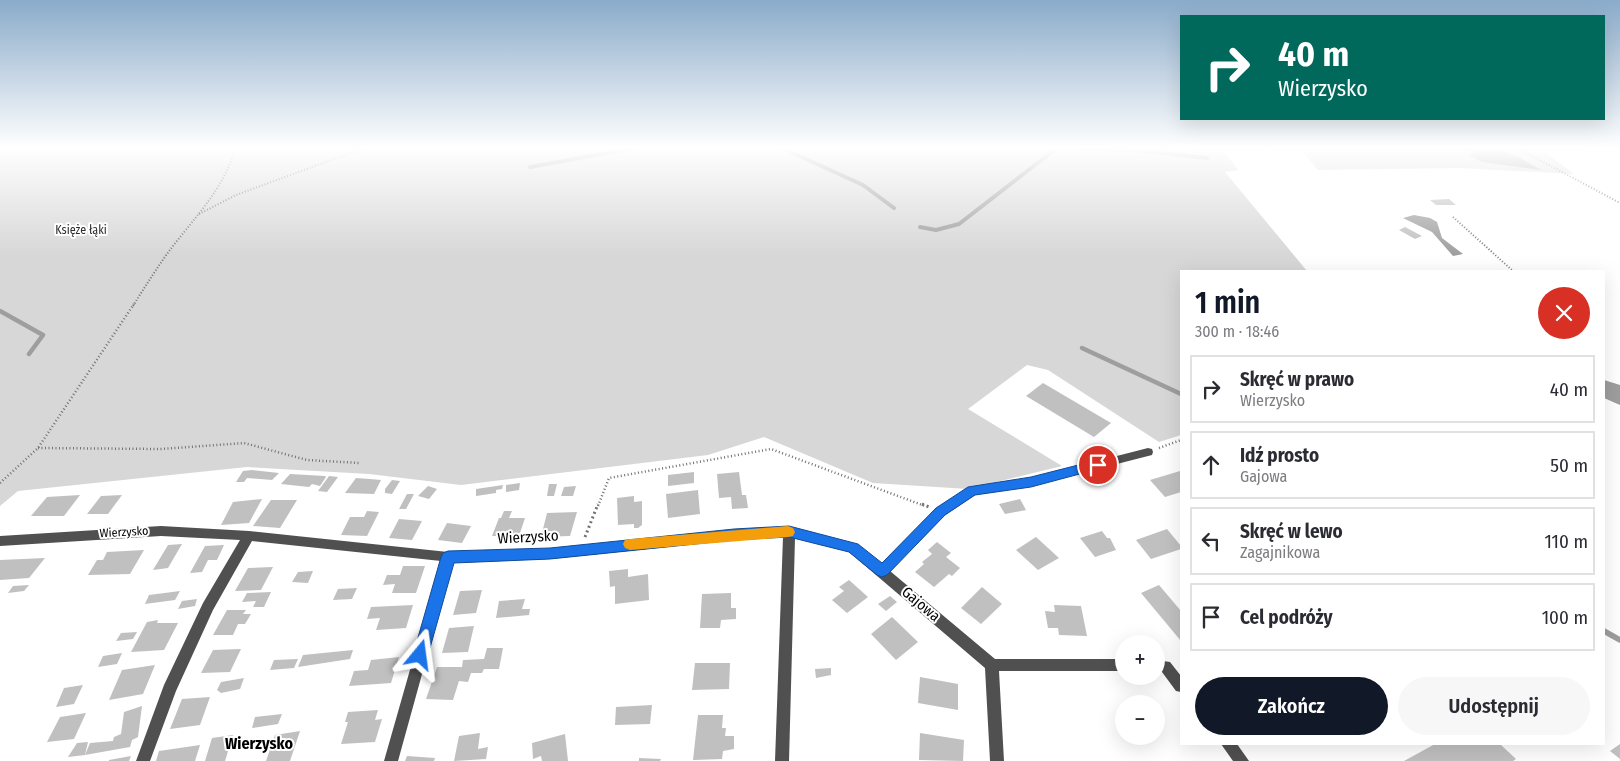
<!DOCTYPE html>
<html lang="pl">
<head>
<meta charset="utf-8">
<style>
	:root { --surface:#fff; --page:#f7f7f7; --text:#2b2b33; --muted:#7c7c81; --line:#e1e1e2; --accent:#111827 }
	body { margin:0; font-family:"Fira Sans Condensed",sans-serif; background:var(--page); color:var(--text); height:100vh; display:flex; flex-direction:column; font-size:19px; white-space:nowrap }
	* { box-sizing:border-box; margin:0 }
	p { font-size:16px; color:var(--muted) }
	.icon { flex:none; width:28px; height:28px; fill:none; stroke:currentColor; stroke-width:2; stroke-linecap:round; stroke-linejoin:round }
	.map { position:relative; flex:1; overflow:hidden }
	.drawer { position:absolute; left:1180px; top:270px; width:425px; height:475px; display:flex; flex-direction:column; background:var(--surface); border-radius:0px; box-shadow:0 5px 20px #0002 }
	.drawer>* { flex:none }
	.guide { position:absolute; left:1180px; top:15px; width:425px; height:105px; border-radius:0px; box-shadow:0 5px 20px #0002; background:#00695c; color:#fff; overflow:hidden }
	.fabs { position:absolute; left:1115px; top:635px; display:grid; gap:10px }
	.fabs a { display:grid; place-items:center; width:50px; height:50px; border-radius:50%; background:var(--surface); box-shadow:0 5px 20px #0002; font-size:25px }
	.pin { position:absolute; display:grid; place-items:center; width:42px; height:42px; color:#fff; margin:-21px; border:2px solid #fff; border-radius:50%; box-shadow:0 1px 5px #0007 }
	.me { position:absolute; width:55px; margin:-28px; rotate:16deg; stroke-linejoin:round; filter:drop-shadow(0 0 4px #0008) }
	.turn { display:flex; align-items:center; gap:18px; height:105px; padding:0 15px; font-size:22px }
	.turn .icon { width:65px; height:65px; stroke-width:2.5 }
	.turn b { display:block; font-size:35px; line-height:42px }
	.round { display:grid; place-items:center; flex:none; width:52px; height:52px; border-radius:26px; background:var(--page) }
	.summary { display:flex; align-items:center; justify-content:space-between; height:85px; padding:0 15px }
	h1 { font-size:30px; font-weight:600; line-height:38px; color:var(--accent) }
	.button { display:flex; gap:10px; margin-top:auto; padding:10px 15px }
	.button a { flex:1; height:58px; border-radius:30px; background:var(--accent); color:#fff; font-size:20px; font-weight:600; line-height:58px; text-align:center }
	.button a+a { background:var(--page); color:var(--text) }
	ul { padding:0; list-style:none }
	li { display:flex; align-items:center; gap:15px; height:68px; margin:0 10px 8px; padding:0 5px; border:2px solid var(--line); border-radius:0px }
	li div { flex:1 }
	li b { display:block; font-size:19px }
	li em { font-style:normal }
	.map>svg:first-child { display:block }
</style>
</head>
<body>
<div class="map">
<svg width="1620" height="761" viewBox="0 0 1620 761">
	<rect width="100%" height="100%" fill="#fff"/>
	<g fill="#d7d7d7">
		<polygon points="0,148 1222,148 1238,170 1225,172 1307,271 1181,271 1181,435 1159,442 1048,370 1027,365 968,409 1062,466 968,489 873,483 764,437 708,455 461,485 369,474 247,467 18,491 0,506"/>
		<polygon points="1300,148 1539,148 1574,174 1460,168 1318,170"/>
	</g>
	<g fill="#9e9e9e">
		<polygon points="1464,148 1497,148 1520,158 1541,170 1482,162 1470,156 1472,153"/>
		<polygon points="1414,215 1430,218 1437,222 1442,238 1463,254 1453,256 1432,232 1403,218"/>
		<polygon points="1604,380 1620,385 1620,405 1604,398"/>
	</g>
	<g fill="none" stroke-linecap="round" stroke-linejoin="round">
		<g stroke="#9e9e9e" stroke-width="4">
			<polyline points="782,148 863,185 894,208"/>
			<polyline points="1070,148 1135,150 1207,158"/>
			<polyline points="530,167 634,148"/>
			<polyline points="920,227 936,230 959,224 1057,148"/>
		</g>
		<g stroke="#9e9e9e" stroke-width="4.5">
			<polyline points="0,311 43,335 29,354"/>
			<polyline points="1082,348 1181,394"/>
		</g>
		<polyline stroke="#9e9e9e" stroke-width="5.5" points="1604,631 1620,640"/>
	</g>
	<g fill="#c0c0c0">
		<polygon points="1449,199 1456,205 1436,205 1430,200"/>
		<polygon points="1405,227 1422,236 1415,239 1399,230"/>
		<polygon points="1043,383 1111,423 1094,437 1026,396"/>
		<polygon points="252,470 279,473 272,480 247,478 244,482 236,482 243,471"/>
		<polygon points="1180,471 1181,492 1165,497 1150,480"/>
		<polygon points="694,472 694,483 668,486 668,475"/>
		<polygon points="739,472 742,495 746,495 748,508 732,509 731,497 719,498 717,474"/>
		<polygon points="290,474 325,476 326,477 320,486 312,484 309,487 281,484"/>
		<polygon points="329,476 338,477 327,492 318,491"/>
		<polygon points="356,478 370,479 381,480 374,494 345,493"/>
		<polygon points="392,480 400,481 392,494 385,493 385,489"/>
		<polygon points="520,483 519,490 506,492 506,485"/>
		<polygon points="549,484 557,484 554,496 547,496"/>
		<polygon points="503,485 502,489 496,490 496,493 476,496 476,489"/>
		<polygon points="428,486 437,489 429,499 418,496"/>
		<polygon points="576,486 573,496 561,496 564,487"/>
		<polygon points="698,490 700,514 668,518 666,494"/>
		<polygon points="407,494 414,494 406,509 399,509"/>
		<polygon points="80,495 64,516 31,516 47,497"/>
		<polygon points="122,495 108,514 87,514 101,496"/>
		<polygon points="634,496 634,502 642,501 642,525 638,528 634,528 634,524 618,525 617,498"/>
		<polygon points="262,499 249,523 221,525 233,502"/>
		<polygon points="1020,499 1026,510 1005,514 999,504"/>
		<polygon points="271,500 297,500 280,528 253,526"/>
		<polygon points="367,511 379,512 367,536 341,535 350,517 364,517"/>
		<polygon points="504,511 512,511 509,518 525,518 519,536 492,536 499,518 501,518"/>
		<polygon points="577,512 570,536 541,537 547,513"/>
		<polygon points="399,519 422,521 412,540 389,538"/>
		<polygon points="447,523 471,526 462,543 438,540"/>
		<polygon points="1167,529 1181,546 1181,549 1151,559 1136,540"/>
		<polygon points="1102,531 1107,538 1110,538 1116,550 1095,557 1080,538"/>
		<polygon points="1036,537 1059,558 1038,570 1016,550"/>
		<polygon points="937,542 951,553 946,557 960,568 952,576 949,574 934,587 915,572 924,564 922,562 932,554 928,550"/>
		<polygon points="182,544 168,568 153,570 168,545"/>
		<polygon points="224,545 217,560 208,560 202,572 190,573 205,546"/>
		<polygon points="144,550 130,574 88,575 97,560 103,560 107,552"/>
		<polygon points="45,558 29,578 0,580 0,560"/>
		<polygon points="403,566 425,566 416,593 392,593 395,584 383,585 387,575 400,575"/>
		<polygon points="273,567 261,590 235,591 248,568"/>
		<polygon points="628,569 628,577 648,574 649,600 615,604 615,586 610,587 609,571"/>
		<polygon points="313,571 308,583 292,582 298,572"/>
		<polygon points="849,580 868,597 847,613 832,600 844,591 839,587"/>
		<polygon points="29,585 24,591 8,593 13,586"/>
		<polygon points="1159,585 1181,611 1181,641 1141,593"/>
		<polygon points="982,587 1002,604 981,624 961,608"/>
		<polygon points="357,588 352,599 333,600 338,589"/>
		<polygon points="482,590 476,613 453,615 460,591"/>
		<polygon points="180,591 175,600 145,604 149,595"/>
		<polygon points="271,592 264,607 253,607 256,601 242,602 247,593"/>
		<polygon points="731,593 731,608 736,608 736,619 721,620 720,628 700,628 702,594"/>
		<polygon points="890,596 897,602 886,611 878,604"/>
		<polygon points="197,599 195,606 178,609 182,601"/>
		<polygon points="525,599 522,609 530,609 529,615 496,618 499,601"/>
		<polygon points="413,605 406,628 376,630 380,618 367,619 371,607"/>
		<polygon points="1054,605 1081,606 1087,636 1059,635 1058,628 1048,628 1045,611 1055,612"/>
		<polygon points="227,610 246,610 243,614 251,614 245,624 238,624 233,635 213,635"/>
		<polygon points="892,617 918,642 896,660 871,634"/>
		<polygon points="158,620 157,623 178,623 164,650 131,652 147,622"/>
		<polygon points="474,626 468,652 442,653 449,628"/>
		<polygon points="137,632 133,639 116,641 121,633"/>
		<polygon points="487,648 503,648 499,669 484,669 482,673 471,673 468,682 459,681 453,700 426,699 437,667 462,667 463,660 484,659"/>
		<polygon points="241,649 230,672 201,673 213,650"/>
		<polygon points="353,650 350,659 298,667 303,655"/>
		<polygon points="122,653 117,664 98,667 103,656"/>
		<polygon points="399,657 391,683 349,686 354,671 368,670 371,660"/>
		<polygon points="298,659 294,668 270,670 274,660"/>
		<polygon points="695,663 730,663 729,689 692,690"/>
		<polygon points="155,665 143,694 109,700 122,670"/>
		<polygon points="831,668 831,675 816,678 815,669"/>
		<polygon points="920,677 958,684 958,710 918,703"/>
		<polygon points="244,678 240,689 221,693 217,690 221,682"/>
		<polygon points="83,685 74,704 56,707 64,688"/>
		<polygon points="210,697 200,725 170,729 182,699"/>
		<polygon points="652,705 650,724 615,725 616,707"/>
		<polygon points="142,706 138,737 132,740 130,747 85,755 90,743 113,741 114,737 121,734 124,712"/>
		<polygon points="378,710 375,720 382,719 375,742 341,744 348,722 345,722 348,712"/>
		<polygon points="86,713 74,739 47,742 60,717"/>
		<polygon points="282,714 278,724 252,728 255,717"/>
		<polygon points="698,715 723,715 722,728 726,728 725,736 734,736 734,749 723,751 722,759 693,760"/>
		<polygon points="300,731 290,761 266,761 275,735"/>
		<polygon points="480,733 478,749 488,747 486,759 454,761 459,736"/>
		<polygon points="920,733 964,740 963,761 919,760"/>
		<polygon points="565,734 568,761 542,761 541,756 533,759 532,743"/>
		<polygon points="233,735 225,761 205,761 212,738"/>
		<polygon points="88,742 85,755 68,757 77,743"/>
		<polygon points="1435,744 1500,744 1516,759 1513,761 1404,761"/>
		<polygon points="1620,744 1620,759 1610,751"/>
		<polygon points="200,745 195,761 156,761 159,751"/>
		<polygon points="131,756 129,761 109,761 109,760"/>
		<polygon points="407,756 435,758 434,761 405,761"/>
		<polygon points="639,758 661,759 660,761 639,761"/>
	</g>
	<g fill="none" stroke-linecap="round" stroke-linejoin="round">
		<g stroke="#727272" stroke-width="2" stroke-dasharray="1 2" stroke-linecap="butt">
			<polyline points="1517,148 1620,203"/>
			<polyline points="199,214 236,195 364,148"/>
			<polyline points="1453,217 1513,271"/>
			<path d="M 133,306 C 144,288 155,271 167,254 C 191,221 225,189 235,148"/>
		</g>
		<g stroke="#727272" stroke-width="2.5" stroke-dasharray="1 2.5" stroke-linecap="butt">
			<polyline points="38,448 160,449 244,443 307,460 359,463"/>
			<polyline points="1159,448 1181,440"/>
			<polyline points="0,483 38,448 134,304"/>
			<polyline points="598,506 609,478 771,449 925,506"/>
		</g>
		<g stroke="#727272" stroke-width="3" stroke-dasharray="2 3" stroke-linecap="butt">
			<polyline points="922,504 929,507"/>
			<polyline points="585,537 598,504"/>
		</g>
		<g fill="#505050" fill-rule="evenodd">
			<polygon points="1148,448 1152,449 1153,452 1152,455 1031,486 975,495 945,515 890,571 995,659 1124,659 1124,671 999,671 1004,761 990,761 985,668 849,552 795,538 789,761 775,761 783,537 735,540 550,559 453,562 398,761 384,761 441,561 252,541 213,610 176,691 150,761 136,761 164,685 203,603 240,540 161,536 0,546 0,536 161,526 249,531 448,552 550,549 735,530 789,527 857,545 881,564 937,509 968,488 1031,478"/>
			<polygon points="1156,660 1170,662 1181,676 1181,692 1176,691 1162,672 1156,672"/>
			<polygon points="1221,744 1237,744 1249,761 1233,761"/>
		</g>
	</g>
	<linearGradient id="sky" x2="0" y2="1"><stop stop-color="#8aabca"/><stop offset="0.58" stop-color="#fff"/><stop offset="1" stop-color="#fff" stop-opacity="0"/></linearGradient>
	<rect width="1620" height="255" fill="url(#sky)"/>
	<polygon fill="#1a73e8" stroke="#114b97" points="1098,460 1102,462 1104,465 1102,468 1031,487 975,495 945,515 887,575 882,577 877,575 849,552 789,537 734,540 550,559 454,563 428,655 426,659 420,662 415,659 413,655 441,557 443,553 448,551 550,548 734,529 789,526 858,544 882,563 936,508 968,487 1031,477"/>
	<polygon fill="#f59e0b" points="788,526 793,528 795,532 793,536 788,537 630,550 625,548 623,544 625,540 630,539"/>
	<g text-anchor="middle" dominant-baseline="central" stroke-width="4" stroke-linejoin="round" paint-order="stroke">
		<g font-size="12" fill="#2e2e2e" stroke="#fff">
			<text x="81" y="230">Księże łąki</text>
		</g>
		<g font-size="12" fill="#000" stroke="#fff">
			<text transform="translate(124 532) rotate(-3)">Wierzysko</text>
		</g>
		<g font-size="15" fill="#000" stroke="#fff">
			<text transform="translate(528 537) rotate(-3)">Wierzysko</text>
			<text transform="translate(921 604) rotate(40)">Gajowa</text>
		</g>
		<g font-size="16" font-weight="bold" fill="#000" stroke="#fff">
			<text x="259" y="743">Wierzysko</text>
		</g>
	</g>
</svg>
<div class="fabs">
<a>+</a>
<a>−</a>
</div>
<div class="pin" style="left:1098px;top:465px;background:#d93025"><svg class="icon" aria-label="arrive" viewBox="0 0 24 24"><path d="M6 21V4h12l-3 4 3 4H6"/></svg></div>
<svg class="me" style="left:420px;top:655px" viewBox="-20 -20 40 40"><path d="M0-17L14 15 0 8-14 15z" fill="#1a73e8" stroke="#fff" stroke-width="4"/></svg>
<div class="guide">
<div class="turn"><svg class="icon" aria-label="right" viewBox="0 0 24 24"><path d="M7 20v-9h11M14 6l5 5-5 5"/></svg><div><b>40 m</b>Wierzysko</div></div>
</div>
<section class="drawer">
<div class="summary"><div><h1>1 min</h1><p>300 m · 18:46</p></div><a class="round" style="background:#d93025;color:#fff"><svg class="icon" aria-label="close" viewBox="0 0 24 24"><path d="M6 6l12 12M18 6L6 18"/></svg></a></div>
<ul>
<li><svg class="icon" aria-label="right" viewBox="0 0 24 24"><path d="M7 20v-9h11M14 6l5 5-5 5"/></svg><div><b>Skręć w prawo</b><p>Wierzysko</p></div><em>40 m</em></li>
<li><svg class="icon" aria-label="ahead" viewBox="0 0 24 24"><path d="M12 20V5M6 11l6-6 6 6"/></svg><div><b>Idź prosto</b><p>Gajowa</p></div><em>50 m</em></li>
<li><svg class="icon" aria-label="left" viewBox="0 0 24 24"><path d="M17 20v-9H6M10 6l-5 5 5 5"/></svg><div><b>Skręć w lewo</b><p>Zagajnikowa</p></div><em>110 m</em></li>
<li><svg class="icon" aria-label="arrive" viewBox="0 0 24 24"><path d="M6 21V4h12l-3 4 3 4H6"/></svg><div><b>Cel podróży</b></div><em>100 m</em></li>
</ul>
<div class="button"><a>Zakończ</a><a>Udostępnij</a></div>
</section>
</div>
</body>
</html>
